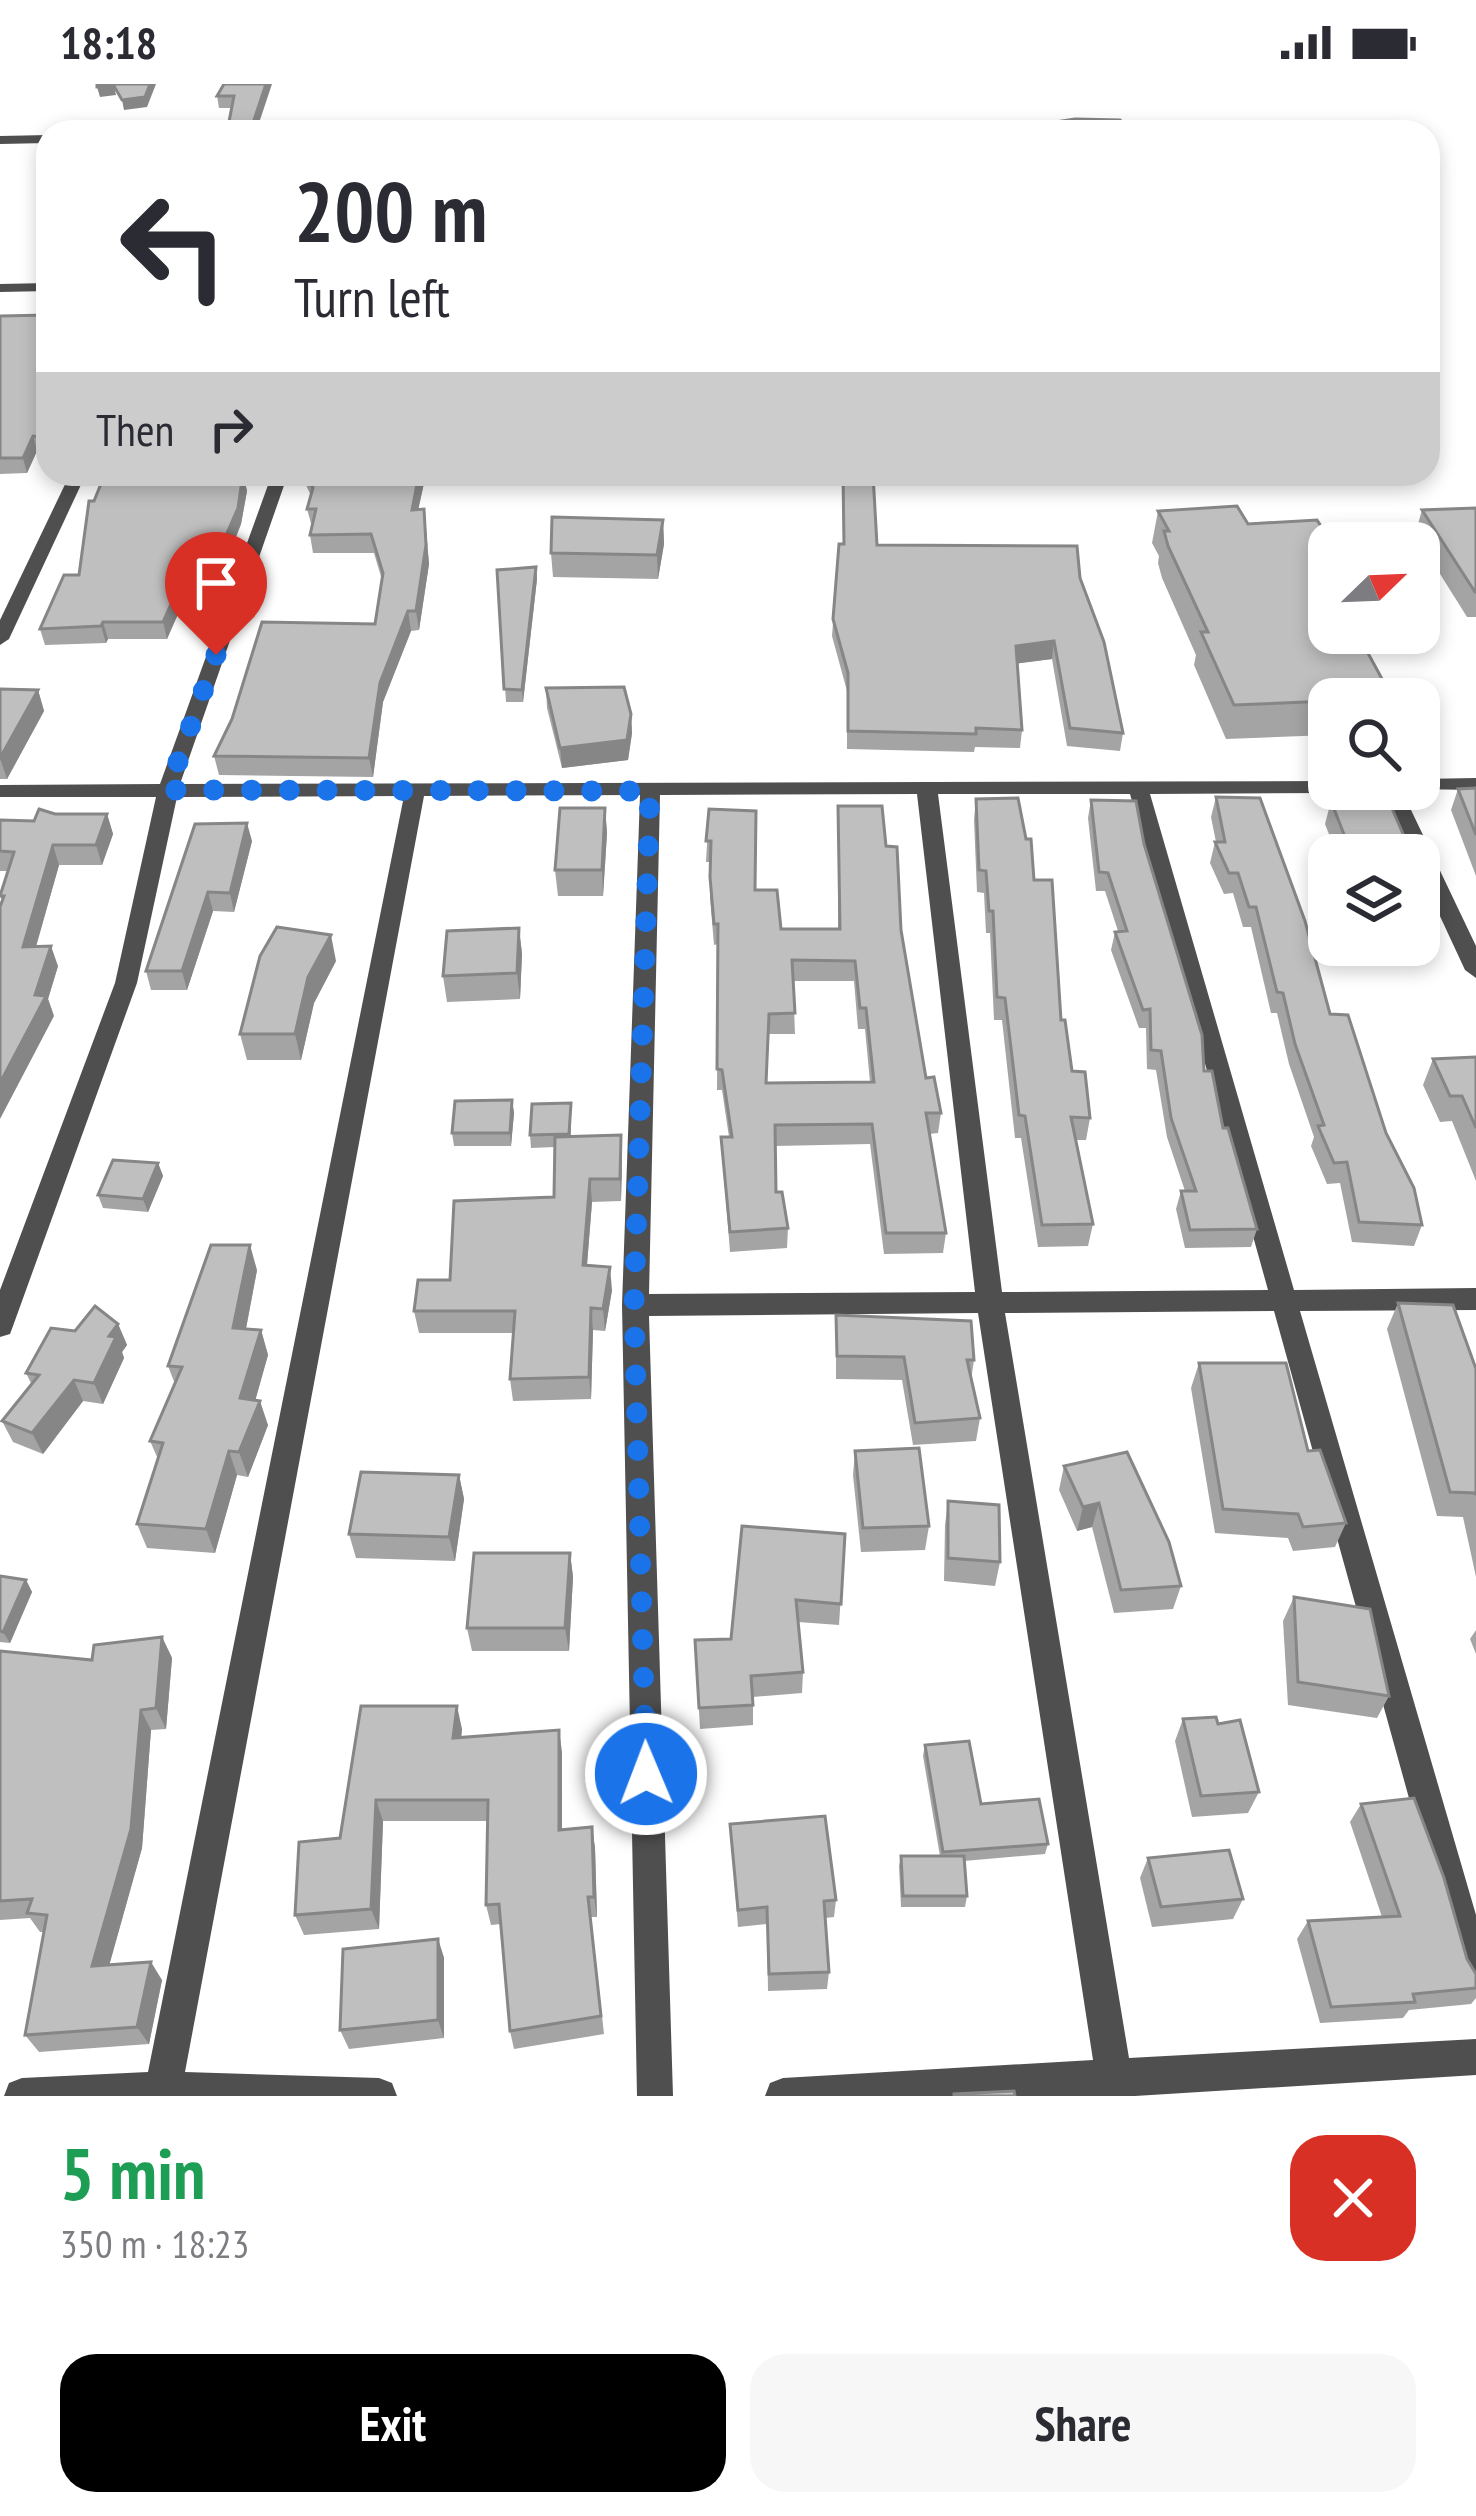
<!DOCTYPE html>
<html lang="en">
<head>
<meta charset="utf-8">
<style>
	:root { --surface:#fff; --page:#f7f7f7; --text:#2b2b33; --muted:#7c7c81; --accent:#000 }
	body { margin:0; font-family:"PT Sans Narrow",sans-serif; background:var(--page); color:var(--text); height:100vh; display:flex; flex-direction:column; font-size:45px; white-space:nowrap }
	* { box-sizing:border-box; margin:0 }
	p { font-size:39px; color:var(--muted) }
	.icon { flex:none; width:66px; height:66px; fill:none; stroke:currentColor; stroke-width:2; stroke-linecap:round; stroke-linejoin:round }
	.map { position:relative; height:2012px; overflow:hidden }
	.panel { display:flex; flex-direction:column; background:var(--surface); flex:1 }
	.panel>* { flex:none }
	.guide { position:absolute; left:36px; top:36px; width:1404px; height:366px; border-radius:36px; box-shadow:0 6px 18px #0003; background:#fff; color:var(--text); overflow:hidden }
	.needle { width:78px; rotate:67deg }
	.buttons { position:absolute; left:1308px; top:438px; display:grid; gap:24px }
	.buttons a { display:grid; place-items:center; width:132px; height:132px; border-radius:24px; background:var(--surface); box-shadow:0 6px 18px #0003; font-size:60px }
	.pin { position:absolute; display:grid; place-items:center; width:102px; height:102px; color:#fff; margin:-123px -51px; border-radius:50% 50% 50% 0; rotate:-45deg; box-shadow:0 0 12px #0007 }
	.pin .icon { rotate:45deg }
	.me { position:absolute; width:132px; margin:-66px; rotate:359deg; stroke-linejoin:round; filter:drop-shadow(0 0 9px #0008) }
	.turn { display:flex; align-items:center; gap:42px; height:252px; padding:0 60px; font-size:54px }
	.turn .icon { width:156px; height:156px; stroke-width:2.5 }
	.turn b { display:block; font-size:84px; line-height:102px }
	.then { display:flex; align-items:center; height:114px; padding:0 60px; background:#0003; gap:24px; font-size:45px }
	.round { display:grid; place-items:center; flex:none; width:126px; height:126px; border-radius:36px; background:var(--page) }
	.summary { display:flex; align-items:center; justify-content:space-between; height:204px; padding:0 60px }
	h1 { font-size:72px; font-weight:700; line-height:90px; color:#1e9e55 }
	.primary-button { display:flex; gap:24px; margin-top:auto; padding:24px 60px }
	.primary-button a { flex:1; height:138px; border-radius:36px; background:var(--accent); color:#fff; font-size:48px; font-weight:700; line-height:138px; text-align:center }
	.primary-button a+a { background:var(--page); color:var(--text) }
	.status { display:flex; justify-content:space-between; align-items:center; height:84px; padding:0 60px; background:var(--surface); direction:ltr }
	.status svg { height:33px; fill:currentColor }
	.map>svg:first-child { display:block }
</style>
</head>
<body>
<div class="status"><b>18:18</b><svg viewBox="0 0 49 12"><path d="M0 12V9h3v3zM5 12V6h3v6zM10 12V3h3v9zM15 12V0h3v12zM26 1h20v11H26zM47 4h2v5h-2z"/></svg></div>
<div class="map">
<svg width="1476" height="2012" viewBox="0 0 1476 2012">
	<rect width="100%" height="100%" fill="#fff"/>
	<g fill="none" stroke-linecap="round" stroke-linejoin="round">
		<g fill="#4f4f4f" fill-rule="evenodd">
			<polygon points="48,51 48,59 0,60 0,52"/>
			<polygon points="48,199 48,207 0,208 0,200"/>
			<polygon points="70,390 86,390 9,555 0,561 0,536"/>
			<path d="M 272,390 L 288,390 L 180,700 L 1329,697 L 1329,705 L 1338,705 L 1329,709 L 1150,710 L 1294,1206 L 1476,1204 L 1476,1226 L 1300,1227 L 1476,1831 L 1476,1909 L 1464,1903 L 1458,1891 L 1274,1227 L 1005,1229 L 1129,1974 L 1476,1955 L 1476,1991 L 1135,2012 L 765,2012 L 770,1999 L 783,1994 L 1093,1976 L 978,1229 L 649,1232 L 673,2012 L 637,2012 L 622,1221 L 640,711 L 424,712 L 185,1988 L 379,1994 L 392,1999 L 397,2012 L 4,2012 L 9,1999 L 22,1994 L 148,1988 L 404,712 L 177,713 L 137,899 L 13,1242 L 10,1250 L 0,1253 L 0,1206 L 115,899 L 156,713 L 0,713 L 0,701 L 160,700 ZM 917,710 L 975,1208 L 649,1210 L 660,711 ZM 938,710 L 1130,710 L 1268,1206 L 1002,1208 Z"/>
			<polygon points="1476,694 1476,706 1412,705 1419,705 1419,695"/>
			<polygon points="1381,705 1401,705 1476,862 1476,894 1465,886 1419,787 1419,771 1411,771"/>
		</g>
	</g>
	<g fill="#a4a4a4" fill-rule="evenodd">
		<polygon points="272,0 232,24 219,24 217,12"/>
		<polygon points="48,231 46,368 37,367 27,389 0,390 0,232"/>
		<polygon points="301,390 426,390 418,426 426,444 429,480 419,546 411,547 383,618 373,693 219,691 214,672 375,540 382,496 374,469 313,469 310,451 312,443 307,425 311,412"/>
		<polygon points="842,390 877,461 1080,494 1123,649 1120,667 1067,662 1052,575 1017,579 1022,646 1020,664 975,663 974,668 847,665 847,607 832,552 839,460 843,460"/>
		<polygon points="244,394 247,407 241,440 228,473 203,473 167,555 108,555 106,559 45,561 40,545 79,491 94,417"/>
		<polygon points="1476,424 1476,533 1467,533 1415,450 1422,426"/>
		<polygon points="1158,427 1329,615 1329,651 1226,655 1194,581 1196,571 1162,494 1158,479 1159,472 1152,459"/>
		<polygon points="663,436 664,460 658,495 553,493 551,469"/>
		<polygon points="536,483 537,495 523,618 506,618 497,486"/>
		<polygon points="546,604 631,630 632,649 628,676 562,684 547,624"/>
		<polygon points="0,605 38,606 44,627 7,695 0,695"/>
		<polygon points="1476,704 1476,792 1451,726 1458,705"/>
		<polygon points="1216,713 1330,930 1386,1049 1422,1141 1414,1162 1352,1158 1340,1099 1327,1100 1311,1062 1314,1053 1289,980 1277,929 1271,929 1251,843 1243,843 1233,809 1224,810 1210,779 1215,758 1216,758 1211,733"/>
		<polygon points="976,715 1034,796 1072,987 1090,1034 1086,1056 1076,1056 1093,1140 1088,1162 1038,1163 1021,1054 1015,1054 1002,936 994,936 990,849 986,849 984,809 977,808 974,736"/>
		<polygon points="1091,716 1144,760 1204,987 1257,1145 1251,1163 1185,1164 1176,1125 1181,1107 1185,1107 1167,1053 1156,986 1147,985 1146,944 1139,944 1111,866 1115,848 1118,847 1105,807 1096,807 1088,734"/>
		<polygon points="1331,717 1412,771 1337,771 1325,740"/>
		<path d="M 838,722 L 886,762 L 926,994 L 941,1029 L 938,1049 L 929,1050 L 946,1149 L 943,1169 L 884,1170 L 870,1060 L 775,1062 L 776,1108 L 788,1144 L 787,1164 L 730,1168 L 721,1053 L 729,1053 L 722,1006 L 717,1006 L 718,860 L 714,861 L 710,813 L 710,778 L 706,778 L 709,725 L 755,806 L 781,845 L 838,845 ZM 793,897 L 854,897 L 858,945 L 865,945 L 870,998 L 767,999 L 768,950 L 795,950 Z"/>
		<polygon points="605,724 607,749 603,812 558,812 555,786"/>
		<polygon points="55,730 107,730 113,750 102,781 59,781 36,863 58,882 48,915 54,932 0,812 8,787 0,787 0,736 34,737"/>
		<polygon points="195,740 252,757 234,828 213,827 187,906 151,906 146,887"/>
		<polygon points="519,844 522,870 520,915 447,918 443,892"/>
		<polygon points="336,877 314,919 301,976 247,976 240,950"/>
		<polygon points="1476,973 1476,1097 1452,1037 1440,1038 1423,1001 1433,975"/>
		<polygon points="512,1016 514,1029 511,1062 454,1062 452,1049"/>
		<polygon points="571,1019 571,1052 622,1074 621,1117 592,1118 587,1182 612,1206 605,1247 593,1246 591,1315 513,1317 510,1295 514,1249 419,1249 414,1227 450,1196 554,1113 555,1063 531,1064 530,1051"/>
		<polygon points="158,1079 163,1092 148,1128 103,1124 98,1111"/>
		<polygon points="257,1186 246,1245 261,1246 268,1271 255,1316 268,1341 248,1393 237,1391 215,1469 147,1464 137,1440 158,1375 150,1357 175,1300 168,1282"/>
		<polygon points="1398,1219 1476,1285 1476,1493 1463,1433 1437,1432 1387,1245"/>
		<polygon points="836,1231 974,1276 971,1296 980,1334 976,1357 913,1361 902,1296 836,1295"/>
		<polygon points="118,1240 127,1261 122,1268 124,1274 103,1320 83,1317 43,1370 13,1358 2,1337 32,1301 26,1289 75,1247"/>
		<polygon points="1199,1279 1308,1367 1346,1439 1335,1463 1293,1467 1288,1454 1215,1449 1191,1304"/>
		<polygon points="855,1367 929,1442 925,1466 861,1468 853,1391"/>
		<polygon points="1064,1382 1181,1502 1173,1525 1114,1529 1092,1443 1077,1447 1059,1406"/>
		<polygon points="459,1391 464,1415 455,1477 356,1474 349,1450"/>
		<polygon points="948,1417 1000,1478 995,1502 944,1497 945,1441"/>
		<polygon points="845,1450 839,1541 798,1538 803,1588 802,1609 753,1613 753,1641 700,1645 695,1556 731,1555"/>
		<polygon points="570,1469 573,1493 569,1567 472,1567 467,1544"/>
		<polygon points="0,1492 26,1496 32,1508 10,1559 0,1558"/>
		<polygon points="1294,1513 1389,1612 1377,1634 1288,1621 1283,1537"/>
		<polygon points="1476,1546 1476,1570 1470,1555"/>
		<polygon points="162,1553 172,1574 166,1645 151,1646 142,1764 109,1881 162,1896 149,1960 39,1968 25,1951 44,1848 40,1848 30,1834 0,1836 0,1567 92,1576"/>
		<polygon points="361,1622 462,1645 461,1653 562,1668 562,1746 592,1743 595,1764 597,1833 591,1833 604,1950 514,1965 510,1947 501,1840 491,1841 486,1821 487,1737 383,1737 379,1845 304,1851 295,1831 340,1754"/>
		<polygon points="1183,1635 1218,1640 1259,1708 1248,1729 1192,1733 1175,1657"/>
		<polygon points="925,1661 981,1720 1048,1760 1045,1770 964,1777 967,1812 965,1823 901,1823 899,1782 901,1772 940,1772 923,1672"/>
		<polygon points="1361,1720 1476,1890 1476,1914 1471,1920 1409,1926 1403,1934 1320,1939 1297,1855 1308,1837 1382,1833 1350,1738"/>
		<polygon points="730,1740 836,1816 834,1833 825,1834 829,1888 827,1905 768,1907 767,1840 738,1843"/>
		<polygon points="1148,1774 1243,1815 1233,1835 1152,1843 1140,1794"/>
		<polygon points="438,1855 444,1874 444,1954 349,1965 340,1946"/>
	</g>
	<g fill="#868686">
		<polygon points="150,0 156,0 147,23 124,26 122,16"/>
		<polygon points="266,0 272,0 256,48 250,48"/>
		<polygon points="114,2 116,11 100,13 97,3"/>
		<polygon points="48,346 48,366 46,368 42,353"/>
		<polygon points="33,352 37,367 27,389 23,374"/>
		<polygon points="234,390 247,390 244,394 247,407 241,440 228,473 224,456 236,409"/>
		<polygon points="419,390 426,390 414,445 412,426"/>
		<polygon points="424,425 429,480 419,546 416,527"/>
		<polygon points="663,436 664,460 658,495 657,471"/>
		<polygon points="199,457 203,473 167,555 163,538"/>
		<polygon points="536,483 537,495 523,618 522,606"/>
		<polygon points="408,527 411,547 383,618 373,693 369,674 380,599"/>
		<polygon points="103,538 108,555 106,559 101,542"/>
		<polygon points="1054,557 1052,575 1014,580 1016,562"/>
		<polygon points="38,606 44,627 7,695 0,674"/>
		<polygon points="631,630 632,649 628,676 562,684 560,664"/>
		<polygon points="605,724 607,749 603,812 602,786"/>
		<polygon points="107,730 113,750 102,781 96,761"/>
		<polygon points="247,739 252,757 234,828 230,809"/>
		<polygon points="53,761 59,781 30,883 23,863"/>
		<polygon points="208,808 213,827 187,906 182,887"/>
		<polygon points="519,844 522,870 520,915 517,889"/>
		<polygon points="331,851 336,877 314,919 301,976 295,950 308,893"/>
		<polygon points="51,862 58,882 48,915 54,932 0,1035 0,999 35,911"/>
		<polygon points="512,1016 514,1029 511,1062 510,1049"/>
		<polygon points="621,1051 622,1074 621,1117 620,1095"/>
		<polygon points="158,1079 163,1092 148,1128 143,1115"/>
		<polygon points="590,1095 592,1118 585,1204 583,1181"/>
		<polygon points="250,1161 257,1186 241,1270 233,1244"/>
		<polygon points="610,1183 612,1206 605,1247 603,1225"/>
		<polygon points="591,1224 593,1246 591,1315 589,1293"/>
		<polygon points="118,1240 127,1261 122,1268 124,1274 103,1320 94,1299 109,1252"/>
		<polygon points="261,1246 268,1271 249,1339 240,1314"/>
		<polygon points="74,1296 83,1317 43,1370 32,1349"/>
		<polygon points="260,1317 268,1341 248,1393 239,1368"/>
		<polygon points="229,1367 237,1391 215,1469 206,1445"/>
		<polygon points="459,1391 464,1415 455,1477 449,1453"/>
		<polygon points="1099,1419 1092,1443 1077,1447 1083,1423"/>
		<polygon points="570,1469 573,1493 569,1567 565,1544"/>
		<polygon points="26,1496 32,1508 10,1559 3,1548"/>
		<polygon points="162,1553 172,1574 166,1645 156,1624"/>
		<polygon points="457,1622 462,1645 459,1675 453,1654"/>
		<polygon points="141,1626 151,1646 142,1764 104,1900 92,1882"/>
		<polygon points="559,1646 562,1668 562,1767 559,1746"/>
		<polygon points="376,1716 383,1737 379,1845 371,1825"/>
		<polygon points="592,1743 595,1764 597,1833 594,1813"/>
		<polygon points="438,1855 444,1874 444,1954 438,1936"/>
		<polygon points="151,1878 162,1896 149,1960 137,1943"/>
	</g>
	<g fill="#bfbfbf" stroke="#868686" stroke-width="3" fill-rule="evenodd">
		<polygon points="97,0 150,0 145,13 122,16 114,2 97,3"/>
		<polygon points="224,0 266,0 250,48 227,48 234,12 217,12"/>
		<polygon points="1075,35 1120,36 1133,48 991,48"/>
		<polygon points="48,231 48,242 44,250 48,250 48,301 40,313 48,313 48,346 42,353 33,352 23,374 0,374 0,232"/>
		<polygon points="105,390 234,390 233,392 243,390 238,424 224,456 199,457 163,538 103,538 101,542 40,545 64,491 79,491 89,417 94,417"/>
		<polygon points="306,390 419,390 412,426 424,425 426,461 416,527 408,527 380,599 369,674 214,672 232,635 262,538 375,540 383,489 371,450 310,451 316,425 307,425 313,404"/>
		<polygon points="843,390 873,390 877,461 1077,462 1080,494 1104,558 1123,649 1070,644 1054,557 1016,562 1022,646 976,644 976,650 848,647 848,589 833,535 839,460 844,460"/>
		<polygon points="1237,422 1248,440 1317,436 1332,459 1329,459 1329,549 1357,549 1393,615 1329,615 1329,617 1234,621 1201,548 1208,548 1168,462 1164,447 1169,447 1158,427"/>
		<polygon points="1476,424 1476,508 1475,508 1422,426"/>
		<polygon points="552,433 663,436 657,471 551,469"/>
		<polygon points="536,483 522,606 504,605 497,486"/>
		<polygon points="624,603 631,630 627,656 560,664 546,604"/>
		<polygon points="0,605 38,606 0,674"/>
		<polygon points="1476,704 1476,751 1458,705"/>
		<polygon points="1216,713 1260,714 1305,837 1330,930 1348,931 1386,1049 1414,1104 1422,1141 1359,1138 1347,1078 1334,1079 1318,1042 1324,1041 1295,960 1283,909 1277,908 1256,823 1249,823 1238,789 1229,789 1215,758 1225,758"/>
		<polygon points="1018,714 1026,755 1031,755 1034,796 1052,796 1061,936 1065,936 1072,987 1085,988 1090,1034 1071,1033 1093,1140 1042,1141 1025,1032 1019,1031 1005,914 997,913 993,827 989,827 986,787 979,786 976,715"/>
		<polygon points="1388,715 1412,771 1352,771 1331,717"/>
		<polygon points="1091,716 1136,717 1144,760 1202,951 1204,987 1212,987 1223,1044 1228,1044 1257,1145 1190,1146 1181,1107 1196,1107 1171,1034 1161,967 1151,966 1150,925 1143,926 1115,848 1127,847 1108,789 1099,788"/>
		<path d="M 838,722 L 882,722 L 886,762 L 897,763 L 901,846 L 926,994 L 934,993 L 941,1029 L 926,1029 L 946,1149 L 886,1149 L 872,1040 L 775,1041 L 776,1108 L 782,1108 L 788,1144 L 730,1148 L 721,1053 L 732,1053 L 722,986 L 717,985 L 718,840 L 714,840 L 710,793 L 711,757 L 706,757 L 709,725 L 756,727 L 755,806 L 777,806 L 781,845 L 840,845 ZM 792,876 L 855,877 L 860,924 L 866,924 L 874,998 L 766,999 L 769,930 L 795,929 Z"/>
		<polygon points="560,724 605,724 602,786 555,786"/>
		<polygon points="39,725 55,730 107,730 96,761 53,761 23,863 51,862 35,911 46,912 0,999 0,823 4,812 0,812 14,768 0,767 0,736 34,737"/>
		<polygon points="247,739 230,809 208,808 182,887 146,887 195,740"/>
		<polygon points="277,843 331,851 308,893 295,950 240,950 260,872"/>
		<polygon points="519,844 517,889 443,892 447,847"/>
		<polygon points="1476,973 1476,1044 1462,1012 1450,1012 1433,975"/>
		<polygon points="512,1016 510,1049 452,1049 455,1017"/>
		<polygon points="571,1019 569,1050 530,1051 532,1020"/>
		<polygon points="621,1051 620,1095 590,1095 583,1181 610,1183 603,1225 591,1224 589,1293 510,1295 515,1227 414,1227 418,1196 450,1196 454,1117 554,1113 555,1053"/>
		<polygon points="113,1076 158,1079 143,1115 98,1111"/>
		<polygon points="211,1161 250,1161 233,1244 261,1246 240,1314 260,1317 239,1368 229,1367 206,1445 137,1440 163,1359 150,1357 182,1283 168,1282"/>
		<polygon points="1398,1219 1453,1221 1476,1285 1476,1411 1475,1409 1450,1408"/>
		<polygon points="95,1222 118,1240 109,1252 116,1253 94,1299 74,1296 32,1349 2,1337 39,1291 26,1289 51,1244 75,1247"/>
		<polygon points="836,1231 971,1237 974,1276 967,1276 980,1334 915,1339 904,1273 837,1272"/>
		<polygon points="1199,1279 1286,1279 1308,1367 1320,1366 1346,1439 1303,1443 1298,1430 1223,1425"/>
		<polygon points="919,1364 929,1442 863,1444 855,1367"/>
		<polygon points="1127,1368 1169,1458 1181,1502 1121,1506 1099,1419 1083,1423 1064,1382"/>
		<polygon points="361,1388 459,1391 449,1453 349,1450"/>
		<polygon points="948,1417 999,1421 1000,1478 948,1474"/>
		<polygon points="742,1442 845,1450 841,1520 796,1516 803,1588 751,1592 753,1621 699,1624 695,1556 731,1555"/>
		<polygon points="474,1469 570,1469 565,1544 467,1544"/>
		<polygon points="0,1492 26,1496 3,1548 0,1547"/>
		<polygon points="1294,1513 1370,1525 1389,1612 1298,1598"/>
		<polygon points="162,1553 156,1624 141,1626 131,1745 92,1882 151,1878 137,1943 25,1951 47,1831 27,1829 32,1815 0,1817 0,1567 92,1576 94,1561"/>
		<polygon points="361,1622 457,1622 453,1654 559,1646 559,1746 592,1743 594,1813 588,1813 601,1932 510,1947 499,1820 486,1821 488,1716 376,1716 371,1825 295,1831 299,1758 340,1754"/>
		<polygon points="1216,1633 1218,1640 1240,1636 1259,1708 1201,1712 1183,1635"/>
		<polygon points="969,1657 981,1720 1039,1715 1048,1760 943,1768 925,1661"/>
		<polygon points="1414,1714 1444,1794 1467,1875 1476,1890 1476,1904 1413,1910 1415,1918 1331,1923 1308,1837 1400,1832 1361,1720"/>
		<polygon points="825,1732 836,1816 824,1817 829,1888 769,1890 767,1823 738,1826 730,1740"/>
		<polygon points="1229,1766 1243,1815 1161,1823 1148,1774"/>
		<polygon points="901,1772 964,1772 967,1812 903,1812"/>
		<polygon points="438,1855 438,1936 340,1946 343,1865"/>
		<polygon points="1014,2007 1015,2012 954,2012 954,2010"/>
	</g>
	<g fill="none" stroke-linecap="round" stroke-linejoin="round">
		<polyline stroke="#1a73e8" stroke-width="21" stroke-dasharray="0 37.8" points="216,571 168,706 650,707 634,1221 646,1690"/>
	</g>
</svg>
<div class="buttons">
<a><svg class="needle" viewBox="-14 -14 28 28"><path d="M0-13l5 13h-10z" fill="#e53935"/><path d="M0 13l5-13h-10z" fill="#7c7c81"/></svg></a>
<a><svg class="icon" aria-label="search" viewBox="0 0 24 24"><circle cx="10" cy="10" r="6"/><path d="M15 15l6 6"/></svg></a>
<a><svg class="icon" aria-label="layers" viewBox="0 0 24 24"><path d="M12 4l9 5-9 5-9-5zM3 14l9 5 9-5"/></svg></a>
</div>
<div class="pin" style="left:216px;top:571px;background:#d93025"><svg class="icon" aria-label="arrive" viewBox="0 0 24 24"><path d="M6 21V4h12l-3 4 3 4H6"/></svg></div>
<svg class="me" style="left:646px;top:1690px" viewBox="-20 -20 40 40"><circle r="17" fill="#1a73e8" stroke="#fff" stroke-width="3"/><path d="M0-11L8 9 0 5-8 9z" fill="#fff"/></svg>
<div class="guide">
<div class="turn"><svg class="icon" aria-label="left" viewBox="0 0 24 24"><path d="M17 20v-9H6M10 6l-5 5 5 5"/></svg><div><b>200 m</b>Turn left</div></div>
<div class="then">Then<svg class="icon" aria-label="right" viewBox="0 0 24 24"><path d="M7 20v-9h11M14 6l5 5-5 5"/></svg></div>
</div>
</div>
<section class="panel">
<div class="summary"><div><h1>5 min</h1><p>350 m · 18:23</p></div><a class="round" style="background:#d93025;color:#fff"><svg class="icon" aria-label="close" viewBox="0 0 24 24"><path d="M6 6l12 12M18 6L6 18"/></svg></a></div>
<div class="primary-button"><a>Exit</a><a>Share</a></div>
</section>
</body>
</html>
